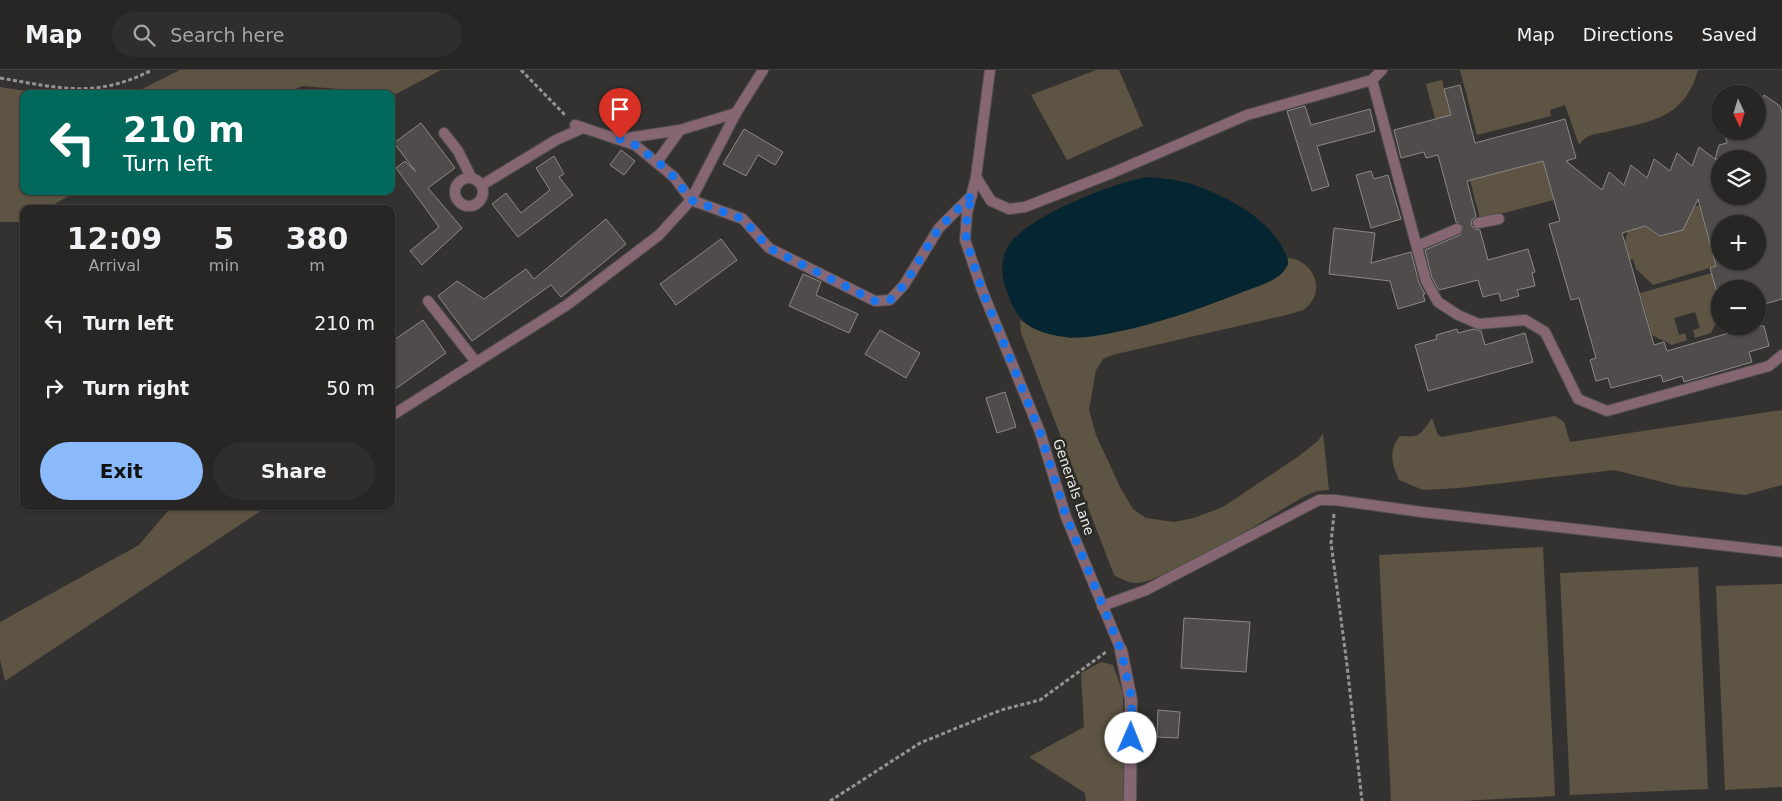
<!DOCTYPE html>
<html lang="en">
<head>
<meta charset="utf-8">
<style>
	:root { --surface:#272624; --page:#2f2e2c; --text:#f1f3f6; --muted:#a4a5a6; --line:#434341; --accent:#8abafc }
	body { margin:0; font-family:"DejaVu Sans",sans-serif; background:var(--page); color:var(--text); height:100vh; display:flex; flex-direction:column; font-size:19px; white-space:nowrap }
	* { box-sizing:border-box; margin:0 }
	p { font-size:16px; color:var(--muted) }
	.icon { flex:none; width:28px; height:28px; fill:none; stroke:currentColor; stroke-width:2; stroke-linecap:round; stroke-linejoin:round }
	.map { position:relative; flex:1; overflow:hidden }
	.panel { position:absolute; left:20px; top:135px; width:375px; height:305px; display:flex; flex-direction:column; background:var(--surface); border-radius:10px; box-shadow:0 1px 4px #0004,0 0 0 1px var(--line) }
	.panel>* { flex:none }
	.banner { position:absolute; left:20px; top:20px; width:375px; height:105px; border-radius:10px; box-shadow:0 1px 4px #0004,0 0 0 1px var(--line); background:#00695c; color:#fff; overflow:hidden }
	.needle { width:32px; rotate:176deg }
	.tools { position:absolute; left:1711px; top:15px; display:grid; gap:10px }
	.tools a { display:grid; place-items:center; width:55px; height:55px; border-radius:50%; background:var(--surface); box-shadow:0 1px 4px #0004,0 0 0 1px var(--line); font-size:25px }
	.pin { position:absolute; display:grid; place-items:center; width:42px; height:42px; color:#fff; margin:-51px -21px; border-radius:50% 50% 50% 0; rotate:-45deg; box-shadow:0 0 5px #0007 }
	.pin .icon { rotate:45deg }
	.me { position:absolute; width:55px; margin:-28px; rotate:1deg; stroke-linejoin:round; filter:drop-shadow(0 0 4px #0008) }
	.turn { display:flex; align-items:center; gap:18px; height:105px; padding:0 20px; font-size:22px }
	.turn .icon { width:65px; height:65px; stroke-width:2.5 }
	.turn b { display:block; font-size:35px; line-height:42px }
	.eta { display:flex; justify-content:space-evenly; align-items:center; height:85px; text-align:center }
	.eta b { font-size:30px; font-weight:600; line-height:35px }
	.cta { display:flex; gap:10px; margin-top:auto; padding:10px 20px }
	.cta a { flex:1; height:58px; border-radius:30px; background:var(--accent); color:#111; font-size:20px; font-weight:600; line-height:58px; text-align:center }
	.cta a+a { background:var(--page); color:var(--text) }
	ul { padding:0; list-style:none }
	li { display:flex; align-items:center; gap:15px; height:65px; padding:0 20px }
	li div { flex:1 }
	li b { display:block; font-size:19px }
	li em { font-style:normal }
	header { display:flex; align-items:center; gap:30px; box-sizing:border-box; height:70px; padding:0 25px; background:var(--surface); border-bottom:1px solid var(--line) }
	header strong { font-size:24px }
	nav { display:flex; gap:28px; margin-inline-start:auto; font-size:18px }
	.search { width:350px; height:45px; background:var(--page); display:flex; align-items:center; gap:12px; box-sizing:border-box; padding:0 18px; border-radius:28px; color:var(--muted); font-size:19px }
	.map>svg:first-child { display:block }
</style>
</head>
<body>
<header>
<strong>Map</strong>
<div class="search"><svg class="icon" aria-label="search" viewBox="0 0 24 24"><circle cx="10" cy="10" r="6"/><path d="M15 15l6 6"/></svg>Search here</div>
<nav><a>Map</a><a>Directions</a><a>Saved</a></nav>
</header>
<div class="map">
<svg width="1782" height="731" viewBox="0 0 1782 731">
	<rect width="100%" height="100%" fill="#343230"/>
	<g fill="#5e5443">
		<polygon points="180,0 441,0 396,24 302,16 286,24 132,24"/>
		<polygon points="1096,0 1119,0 1143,56 1067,90 1031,25"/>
		<path d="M 1460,0 L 1698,0 C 1684,50 1650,51 1606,62 C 1595,64 1585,65 1579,75 L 1565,35 L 1550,40 L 1551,46 L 1477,65 Z"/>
		<polygon points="1442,10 1456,67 1438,60 1426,14"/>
		<polygon points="0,17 45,24 24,24 24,121 78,121 45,139 24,139 24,150 19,152 0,152"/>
		<polygon points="1543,91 1554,130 1480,149 1470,110"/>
		<polygon points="1699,135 1716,196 1653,215 1636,199 1633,189 1630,190 1625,171 1628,161 1640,158 1642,155 1660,166 1694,137"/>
		<path d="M 1288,188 C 1313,190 1327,220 1306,238 C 1303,241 1295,242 1291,244 L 1112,285 L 1103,289 L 1096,300 L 1089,340 L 1096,365 L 1121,419 L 1133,439 L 1146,448 L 1174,452 L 1194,448 L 1223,437 L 1299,386 L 1318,371 L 1323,363 L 1329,420 L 1317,421 L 1305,426 C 1274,444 1165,513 1136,513 C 1128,513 1121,509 1114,505 L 1021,263 L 1020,250 L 1032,258 L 1069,268 L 1131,259 L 1189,242 L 1268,212 L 1288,195 Z"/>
		<path d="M 1712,203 C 1719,229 1725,238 1711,263 L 1695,268 L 1693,260 L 1700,258 L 1695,242 L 1674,248 L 1679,265 L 1685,263 L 1687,270 L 1672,275 L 1652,265 L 1640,223 Z"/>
		<path d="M 1782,340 L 1782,415 L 1745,425 L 1678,416 L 1614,400 L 1459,418 L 1423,420 L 1399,410 C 1392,394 1388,381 1400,366 C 1420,368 1421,364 1432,348 L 1438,365 L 1442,367 L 1555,346 L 1564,352 L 1570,372 Z"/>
		<polygon points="172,436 268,436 5,611 0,589 0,552 139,475"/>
		<polygon points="1543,477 1555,726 1461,731 1391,731 1379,485"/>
		<polygon points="1698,497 1708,719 1570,725 1560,503"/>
		<polygon points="1782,514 1782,717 1725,720 1716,516"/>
		<polygon points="1101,592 1113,595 1123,623 1124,731 1086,731 1085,723 1029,687 1084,657 1081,603"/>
	</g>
	<path fill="#052631" d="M 1147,107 C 1161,108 1175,109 1188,113 C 1221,123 1270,148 1284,181 C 1287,187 1290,192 1286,198 C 1278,212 1254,217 1240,223 C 1197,240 1154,255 1107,264 C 1094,266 1079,269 1066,267 C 1039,264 1018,255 1009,227 C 1003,212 999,196 1006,180 C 1019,149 1115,112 1147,107 Z"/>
	<g fill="#504c4b" stroke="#8c8886" fill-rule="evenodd">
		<path d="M 1460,15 L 1475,73 L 1565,49 L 1576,88 L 1566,91 L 1602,120 L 1609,102 L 1624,115 L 1631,95 L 1647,108 L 1654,89 L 1670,101 L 1677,83 L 1692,96 L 1699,77 L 1715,89 L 1719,75 L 1727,73 L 1724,61 L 1758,61 L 1758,39 L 1764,25 L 1780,36 L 1782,43 L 1782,229 L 1758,236 L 1758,219 L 1716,219 L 1710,198 L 1716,196 L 1698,129 L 1683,160 L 1660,166 L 1645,156 L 1622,163 L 1654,275 L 1664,272 L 1667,281 L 1729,263 L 1727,256 L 1764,256 L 1769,276 L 1749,282 L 1752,292 L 1684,312 L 1682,306 L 1663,312 L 1661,305 L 1611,318 L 1608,308 L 1596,311 L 1590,290 L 1596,288 L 1579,228 L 1571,230 L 1549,154 L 1560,151 L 1543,91 L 1467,111 L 1476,146 L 1472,150 L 1471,155 L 1475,159 L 1480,160 L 1488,190 L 1528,179 L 1535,202 L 1532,203 L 1535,216 L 1517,220 L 1519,226 L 1501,231 L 1499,223 L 1483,227 L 1478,210 L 1439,220 L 1432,208 L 1425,180 L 1460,165 L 1463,157 L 1456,152 L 1438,85 L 1426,88 L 1424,82 L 1401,88 L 1394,60 L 1451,45 L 1444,19 ZM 1715,89 L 1758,89 L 1758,126 L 1720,126 L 1720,93 ZM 1720,154 L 1758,154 L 1758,191 L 1720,191 Z"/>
		<polygon points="1305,36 1311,55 1370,39 1375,61 1317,76 1329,116 1312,121 1287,41"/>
		<polygon points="421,53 455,98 428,118 462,158 422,195 410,181 439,157 396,98 405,91 416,102 394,73"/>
		<polygon points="744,59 783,82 775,95 758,85 746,106 723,94"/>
		<polygon points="621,80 635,91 624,105 610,95"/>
		<polygon points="554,86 564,104 559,107 573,125 518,167 492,134 506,123 521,143 550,120 536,98"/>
		<polygon points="1371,101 1374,109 1388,105 1401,149 1371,158 1356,105"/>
		<polygon points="606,149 626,174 561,227 551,215 472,271 438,226 457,211 484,229 526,199 534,209"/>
		<polygon points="1334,158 1375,163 1371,193 1411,182 1419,213 1425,224 1423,224 1425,231 1398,239 1390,211 1329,204"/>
		<polygon points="721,169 737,190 676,235 660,214"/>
		<polygon points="803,204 821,212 816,225 858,244 849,263 789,236"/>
		<polygon points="423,250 446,283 391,322 391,272"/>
		<polygon points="1457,259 1458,263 1474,259 1481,261 1485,275 1525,263 1533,292 1428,321 1415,275 1437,269 1436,265"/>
		<polygon points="880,260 920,283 906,308 865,284"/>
		<polygon points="1005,322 1016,357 997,363 986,328"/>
		<polygon points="1184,548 1250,552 1246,602 1181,598"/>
		<polygon points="1158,640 1180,642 1178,668 1157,667"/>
	</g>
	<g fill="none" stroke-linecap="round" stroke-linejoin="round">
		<g stroke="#514f4d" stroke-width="12">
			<g id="service">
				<polyline points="990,0 976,107 967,143 965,170 982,220 1040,362 1066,447 1121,580"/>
				<polyline points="1372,10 1426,211 1438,232 1458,245 1479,254 1525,250 1545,262 1578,329 1607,341 1769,296 1782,285"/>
				<polyline points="575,55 635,75 674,107 691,130 743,149 769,178 875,231 890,230 904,215 939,158 972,125"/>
				<polyline points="444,63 458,81 471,107"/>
				<polyline points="621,69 680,60 736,43"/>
				<polyline points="657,92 680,60"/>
				<polyline points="976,107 991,131 1009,139 1025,137 1112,103 1247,45 1372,10 1382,0"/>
				<circle cx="469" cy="122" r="14"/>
				<polyline points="482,115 556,70 583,58"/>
				<polyline points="1478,153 1499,149"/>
				<polyline points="1417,176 1457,159"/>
				<polyline points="428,231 476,292"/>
				<polyline points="391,346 567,235 659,165 691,130 736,43 763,0"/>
				<polyline points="1102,536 1146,520 1319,430 1335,430 1422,442 1782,482"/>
			</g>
		</g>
		<g stroke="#514f4d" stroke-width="14">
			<polyline id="minor" points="1121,580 1131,630 1130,731"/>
		</g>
		<g stroke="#969492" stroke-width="3" stroke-dasharray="4 2.5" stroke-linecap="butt">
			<polyline points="521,0 566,46"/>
			<path d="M 0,8 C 60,18 95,29 152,0"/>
			<polyline points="1334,444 1331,473 1347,595 1362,731"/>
			<polyline points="830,731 920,673 1001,640 1040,630 1106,582"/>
		</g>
		<use href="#service" stroke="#866673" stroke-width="10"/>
		<use href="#minor" stroke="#866673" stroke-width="12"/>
	</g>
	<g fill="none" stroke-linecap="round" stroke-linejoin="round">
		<polyline stroke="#1a73e8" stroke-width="9" stroke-dasharray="0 16.2" points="620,69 635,75 658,92 674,107 691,130 743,149 769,178 875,231 890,230 904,215 939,158 973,124 967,143 966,170 982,220 1040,362 1066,446 1121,580 1132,630 1131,668"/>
	</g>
	<g text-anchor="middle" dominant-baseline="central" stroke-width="5" stroke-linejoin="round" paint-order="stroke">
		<g font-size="14" fill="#eae9e7" stroke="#2a2926">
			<text transform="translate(1074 417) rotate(71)">Generals Lane</text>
		</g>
	</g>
</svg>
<div class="tools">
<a><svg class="needle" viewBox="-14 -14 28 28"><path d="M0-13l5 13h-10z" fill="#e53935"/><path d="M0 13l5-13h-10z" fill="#a4a5a6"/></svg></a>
<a><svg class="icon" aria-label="layers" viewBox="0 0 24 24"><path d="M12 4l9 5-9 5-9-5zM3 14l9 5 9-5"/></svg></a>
<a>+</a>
<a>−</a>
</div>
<div class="pin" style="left:620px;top:69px;background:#d93025"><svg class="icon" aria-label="arrive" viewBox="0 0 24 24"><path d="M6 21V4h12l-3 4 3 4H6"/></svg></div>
<svg class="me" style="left:1131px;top:668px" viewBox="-20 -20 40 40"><circle r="19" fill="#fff"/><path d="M0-13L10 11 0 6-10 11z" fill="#1a73e8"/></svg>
<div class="banner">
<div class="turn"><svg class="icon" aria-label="left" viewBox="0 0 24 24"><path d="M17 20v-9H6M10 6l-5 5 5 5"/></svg><div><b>210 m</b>Turn left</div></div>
</div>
<section class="panel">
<div class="eta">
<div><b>12:09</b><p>Arrival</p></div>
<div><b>5</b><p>min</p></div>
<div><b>380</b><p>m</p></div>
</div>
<ul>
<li><svg class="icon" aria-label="left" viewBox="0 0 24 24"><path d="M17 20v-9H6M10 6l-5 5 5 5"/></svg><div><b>Turn left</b></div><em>210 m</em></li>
<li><svg class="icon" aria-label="right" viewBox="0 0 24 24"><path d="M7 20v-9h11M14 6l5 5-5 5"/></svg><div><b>Turn right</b></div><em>50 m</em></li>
</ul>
<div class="cta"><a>Exit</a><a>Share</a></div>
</section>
</div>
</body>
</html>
